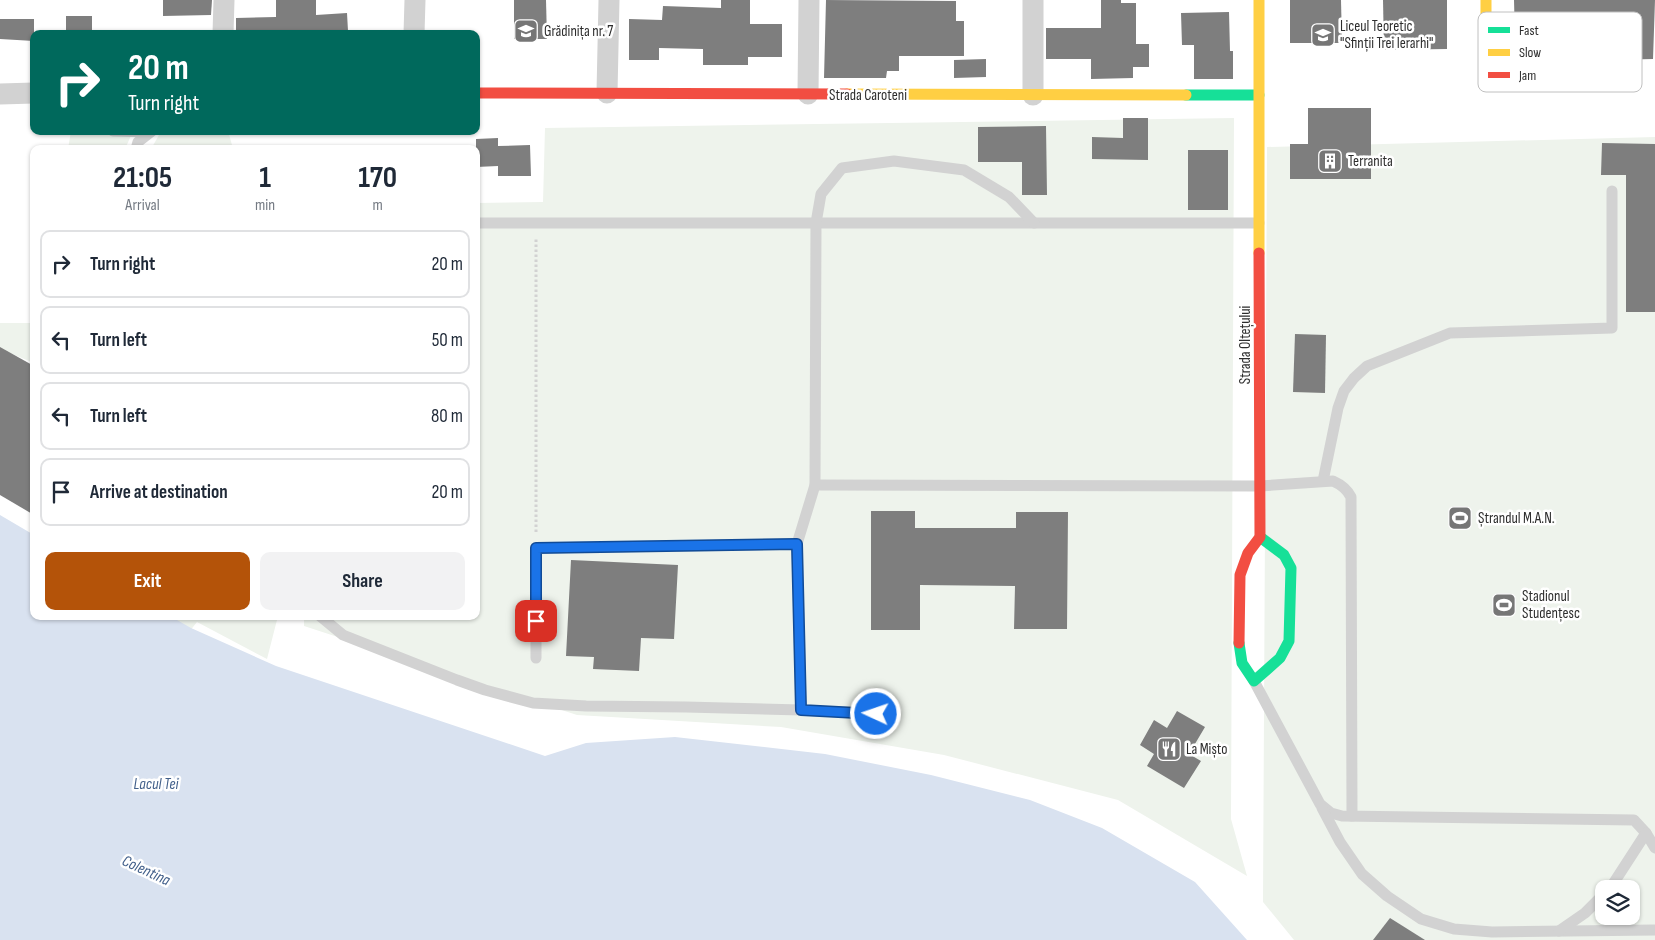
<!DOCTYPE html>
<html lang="en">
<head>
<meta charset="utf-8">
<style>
	:root { --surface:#fff; --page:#f2f2f3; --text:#1f2937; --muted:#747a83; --line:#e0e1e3; --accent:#b45309 }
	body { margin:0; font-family:"Sofia Sans Condensed",sans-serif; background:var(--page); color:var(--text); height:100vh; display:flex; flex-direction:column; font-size:19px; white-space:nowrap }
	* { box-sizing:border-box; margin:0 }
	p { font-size:16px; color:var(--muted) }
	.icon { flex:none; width:28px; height:28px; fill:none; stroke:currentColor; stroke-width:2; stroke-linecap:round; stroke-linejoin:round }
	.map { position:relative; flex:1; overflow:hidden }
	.drawer { position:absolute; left:30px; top:145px; width:450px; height:475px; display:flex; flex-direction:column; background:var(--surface); border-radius:10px; box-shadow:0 1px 4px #0004 }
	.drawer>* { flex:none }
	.hud { position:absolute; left:30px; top:30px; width:450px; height:105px; border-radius:10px; box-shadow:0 1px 4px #0004; background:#00695c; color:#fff; overflow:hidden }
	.buttons { position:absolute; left:1595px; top:880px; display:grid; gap:10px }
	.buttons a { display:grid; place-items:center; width:45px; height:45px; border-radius:10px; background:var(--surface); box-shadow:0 1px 4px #0004; font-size:25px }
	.pin { position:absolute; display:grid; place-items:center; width:42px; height:42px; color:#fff; margin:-21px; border-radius:10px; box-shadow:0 2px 8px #0006 }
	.me { position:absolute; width:55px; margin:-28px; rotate:273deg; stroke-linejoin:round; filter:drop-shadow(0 0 4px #0008) }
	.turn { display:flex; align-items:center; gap:18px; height:105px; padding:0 15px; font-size:22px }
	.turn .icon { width:65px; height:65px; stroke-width:2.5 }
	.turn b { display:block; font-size:35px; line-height:42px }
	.eta { display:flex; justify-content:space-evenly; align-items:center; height:85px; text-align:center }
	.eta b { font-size:30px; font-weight:700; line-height:35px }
	.button { display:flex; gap:10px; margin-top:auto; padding:10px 15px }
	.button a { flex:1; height:58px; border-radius:10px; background:var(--accent); color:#fff; font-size:20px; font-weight:700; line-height:58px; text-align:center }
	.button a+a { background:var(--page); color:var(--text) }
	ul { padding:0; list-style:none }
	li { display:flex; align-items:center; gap:15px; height:68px; margin:0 10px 8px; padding:0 5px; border:2px solid var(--line); border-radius:10px }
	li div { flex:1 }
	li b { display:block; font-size:19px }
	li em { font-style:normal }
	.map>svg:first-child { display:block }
</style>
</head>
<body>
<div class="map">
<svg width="1655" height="940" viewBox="0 0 1655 940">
	<rect width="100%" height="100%" fill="#fff"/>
	<g fill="#eef3ec" fill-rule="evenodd">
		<polygon points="1234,118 1231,819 1247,876 1118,800 944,755 781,727 577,715 304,626 304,616 476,616 476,203 543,202 545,128"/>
		<polygon points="71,131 133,131 125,149 68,149"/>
		<polygon points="189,131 228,131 232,145 228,149 151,149 159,135"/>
		<path d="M 1655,137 L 1655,940 L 1294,940 L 1263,902 L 1267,147 ZM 1604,889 L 1631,889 L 1631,916 L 1604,916 Z"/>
		<polygon points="0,323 34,323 34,363 0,349"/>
		<polygon points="163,616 278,616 267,659 197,622 189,632"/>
	</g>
	<polygon fill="#d9e2f0" points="0,515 34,535 34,616 170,616 191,628 276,666 545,756 586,743 675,737 825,754 931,775 1030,800 1102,828 1195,882 1247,940 0,940"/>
	<g fill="#7e7e7e">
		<polygon points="163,0 212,0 211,15 163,16"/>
		<polygon points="276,0 316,0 316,15 347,13 348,31 298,34 236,34 236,18 276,17"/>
		<polygon points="514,0 546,0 547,39 514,39"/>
		<polygon points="721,0 750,0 750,24 782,24 782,57 748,57 748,65 703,65 703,49 659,48 659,60 629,60 629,19 662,20 663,6 721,8"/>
		<polygon points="826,0 956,1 956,21 964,21 964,56 899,56 899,71 887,71 886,78 824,78"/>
		<polygon points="1101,0 1121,0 1121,3 1136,3 1136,44 1149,44 1149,67 1133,67 1133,78 1091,79 1091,59 1046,59 1046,28 1101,28"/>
		<polygon points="1290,0 1341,0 1342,43 1290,43"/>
		<polygon points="1383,0 1447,0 1447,49 1384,50"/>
		<polygon points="1514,0 1655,0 1653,59 1530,62 1529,38 1515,39"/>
		<polygon points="1229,12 1230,51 1233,51 1233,79 1194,79 1194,45 1182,45 1181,13"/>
		<rect x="66" y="16" width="26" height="18"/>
		<polygon points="0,19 34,19 34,41 0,39"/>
		<polygon points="986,59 986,77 954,78 954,60"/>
		<polygon points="1308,108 1371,108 1371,179 1290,179 1290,144 1308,144"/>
		<polygon points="1123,118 1148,118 1148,160 1092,159 1092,137 1123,138"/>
		<polygon points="1046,126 1047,195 1022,195 1022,162 978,162 978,127"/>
		<polygon points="498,138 498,146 530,145 531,176 498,176 498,166 476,167 476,139"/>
		<polygon points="1602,143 1655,144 1655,312 1626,312 1626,175 1601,175"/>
		<rect x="1188" y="150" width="40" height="60"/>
		<polygon points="1295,334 1326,335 1325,393 1293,392"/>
		<polygon points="0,347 34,366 34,515 0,495"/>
		<polygon points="871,511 915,511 915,528 1016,528 1016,512 1068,512 1067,629 1014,629 1015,586 920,585 920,630 871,630"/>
		<polygon points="571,560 678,565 674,639 641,638 639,671 593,669 594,657 566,656"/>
		<polygon points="1177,711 1205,727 1189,754 1201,761 1184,788 1147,766 1154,754 1140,745 1154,720 1167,728"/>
		<polygon points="1390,918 1425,940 1373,940"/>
	</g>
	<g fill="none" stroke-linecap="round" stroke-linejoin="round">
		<polyline stroke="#d2d2d2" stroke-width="3" stroke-dasharray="2.5 2.5" stroke-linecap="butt" points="536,532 536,238"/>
		<g stroke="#d2d2d2" stroke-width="11">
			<polyline points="113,131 150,132"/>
			<polyline points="136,149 138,142 152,131"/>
			<polyline points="476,223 1259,223"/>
			<polyline points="1323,481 1338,408 1344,391 1354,378 1367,366 1450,333 1612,328 1612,191"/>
			<path d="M 815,485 L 1260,486 L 1333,481 C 1342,485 1347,489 1351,497 L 1352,816"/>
			<polyline points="320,616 343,635 457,680 485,690 533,703 586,706 686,707 801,710 876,714"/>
			<polyline points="536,658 536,548 797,544"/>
			<polyline points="1254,681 1320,804 1331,813 1342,816 1634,820 1646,833 1655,848"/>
			<polyline points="801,710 797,544 815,485 816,223 821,194 842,168 894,161 964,170 1009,197 1034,223"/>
			<polyline points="1322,808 1340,842 1362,874 1387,896 1421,919 1454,929 1492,932 1655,930"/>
			<polyline points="1609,889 1613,884 1646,833"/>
			<polyline points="1559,931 1585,913 1604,894"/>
		</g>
		<g stroke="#d2d2d2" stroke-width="21">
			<polyline points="1033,0 1033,95"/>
			<polyline points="223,34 224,0"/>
			<polyline points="414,34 415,0"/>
			<polyline points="607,93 609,0"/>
			<polyline points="0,94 34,93"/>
			<polyline points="808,94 809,0"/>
		</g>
		<g stroke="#16e098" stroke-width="11">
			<polyline points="1186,95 1259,95"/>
			<polyline points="1239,643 1242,663 1254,681 1280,658 1289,641 1291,568 1284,555 1260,537"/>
		</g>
		<g stroke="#ffcf43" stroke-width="11">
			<polyline points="1259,0 1259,253"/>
			<polyline points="1486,0 1486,55"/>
			<polyline points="847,94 1186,95"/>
		</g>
		<g stroke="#f24e42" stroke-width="11">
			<polyline points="476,93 847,94"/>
			<polyline points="1239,643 1240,575 1248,553 1260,537 1259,253"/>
		</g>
	</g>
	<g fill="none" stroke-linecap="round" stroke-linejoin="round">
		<g stroke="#114b97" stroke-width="12">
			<polyline id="route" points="536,621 536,548 797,544 801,710 876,714"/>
		</g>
		<use href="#route" stroke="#1a73e8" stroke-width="9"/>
	</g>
	<defs>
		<g id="school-square" transform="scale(1.25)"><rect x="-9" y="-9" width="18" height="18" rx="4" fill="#767676" stroke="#fff"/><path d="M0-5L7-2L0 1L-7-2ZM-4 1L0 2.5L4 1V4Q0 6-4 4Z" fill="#fff"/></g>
		<g id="building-square" transform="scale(1.25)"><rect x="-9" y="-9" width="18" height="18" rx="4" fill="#767676" stroke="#fff"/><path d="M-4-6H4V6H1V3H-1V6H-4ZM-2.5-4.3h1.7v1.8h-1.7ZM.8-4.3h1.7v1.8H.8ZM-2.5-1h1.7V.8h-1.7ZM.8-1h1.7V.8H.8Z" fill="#fff"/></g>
		<g id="stadium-square" transform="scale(1.25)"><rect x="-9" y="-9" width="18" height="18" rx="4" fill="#767676" stroke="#fff"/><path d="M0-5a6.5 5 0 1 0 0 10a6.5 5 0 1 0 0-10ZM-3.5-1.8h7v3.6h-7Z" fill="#fff"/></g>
		<g id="restaurant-square" transform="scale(1.25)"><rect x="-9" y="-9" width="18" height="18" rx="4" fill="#767676" stroke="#fff"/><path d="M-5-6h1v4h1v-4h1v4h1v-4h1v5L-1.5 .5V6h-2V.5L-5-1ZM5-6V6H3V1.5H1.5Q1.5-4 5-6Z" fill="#fff"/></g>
	</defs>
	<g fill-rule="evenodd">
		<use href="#school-square" x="526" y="31"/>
		<use href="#school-square" x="1323" y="35"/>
		<use href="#building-square" x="1330" y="161"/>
		<use href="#stadium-square" x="1460" y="518"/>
		<use href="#stadium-square" x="1504" y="605"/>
		<use href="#restaurant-square" x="1169" y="749"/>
	</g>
	<g text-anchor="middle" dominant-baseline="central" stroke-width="5" stroke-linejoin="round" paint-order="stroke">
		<g font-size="15" fill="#2d2d2d" stroke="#fff" text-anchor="start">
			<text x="1340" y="26">Liceul Teoretic<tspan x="1340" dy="17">"Sfinții Trei Ierarhi"</tspan></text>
			<text x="544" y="31">Grădinița nr. 7</text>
			<text x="1348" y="161">Terranita</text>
			<text x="1478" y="518">Ștrandul M.A.N.</text>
			<text x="1522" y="596">Stadionul<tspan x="1522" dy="17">Studențesc</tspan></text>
			<text x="1186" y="749">La Mișto</text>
		</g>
		<g font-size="15" fill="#2d2d2d" stroke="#fff">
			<text x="868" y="95">Strada Caroteni</text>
			<text transform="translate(1245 345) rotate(-90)">Strada Oltețului</text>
		</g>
		<g font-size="16" font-style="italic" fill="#415f8a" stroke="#fff">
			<text x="156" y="784">Lacul Tei</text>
			<text transform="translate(146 871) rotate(25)">Colentina</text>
		</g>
	</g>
	<rect x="1478" y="12" width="164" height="80" rx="8" fill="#fff" stroke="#c0c0c0" stroke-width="1"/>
	<rect x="1488" y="27" width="22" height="6" fill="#16e098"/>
	<rect x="1488" y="49" width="22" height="7" fill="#ffcf43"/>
	<rect x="1488" y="72" width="22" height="6" fill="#f24e42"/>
	<g font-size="14" fill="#2d2d2d">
		<text x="1519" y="35">Fast</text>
		<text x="1519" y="57">Slow</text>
		<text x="1519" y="80">Jam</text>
	</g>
</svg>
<div class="buttons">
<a><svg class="icon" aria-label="layers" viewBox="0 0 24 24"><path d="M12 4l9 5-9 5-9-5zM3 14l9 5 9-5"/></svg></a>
</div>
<div class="pin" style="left:536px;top:621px;background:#d93025"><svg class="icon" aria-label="arrive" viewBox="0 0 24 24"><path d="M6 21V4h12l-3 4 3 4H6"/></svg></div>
<svg class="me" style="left:876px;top:714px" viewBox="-20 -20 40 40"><circle r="17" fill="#1a73e8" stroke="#fff" stroke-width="3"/><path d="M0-11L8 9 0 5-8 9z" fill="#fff"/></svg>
<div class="hud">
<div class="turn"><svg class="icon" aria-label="right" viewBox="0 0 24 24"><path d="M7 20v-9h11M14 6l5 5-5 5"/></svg><div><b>20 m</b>Turn right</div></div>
</div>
<section class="drawer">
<div class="eta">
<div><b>21:05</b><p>Arrival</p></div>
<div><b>1</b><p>min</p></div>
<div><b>170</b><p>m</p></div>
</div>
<ul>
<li><svg class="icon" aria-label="right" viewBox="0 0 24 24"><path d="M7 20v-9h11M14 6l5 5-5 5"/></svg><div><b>Turn right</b></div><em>20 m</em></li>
<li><svg class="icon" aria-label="left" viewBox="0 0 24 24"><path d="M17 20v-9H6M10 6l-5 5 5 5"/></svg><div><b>Turn left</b></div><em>50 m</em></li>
<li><svg class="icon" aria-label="left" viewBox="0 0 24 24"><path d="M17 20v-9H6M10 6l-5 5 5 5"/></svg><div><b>Turn left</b></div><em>80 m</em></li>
<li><svg class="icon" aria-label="arrive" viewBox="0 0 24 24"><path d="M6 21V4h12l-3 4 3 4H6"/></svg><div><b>Arrive at destination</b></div><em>20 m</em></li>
</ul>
<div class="button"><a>Exit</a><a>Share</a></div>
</section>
</div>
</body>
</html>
